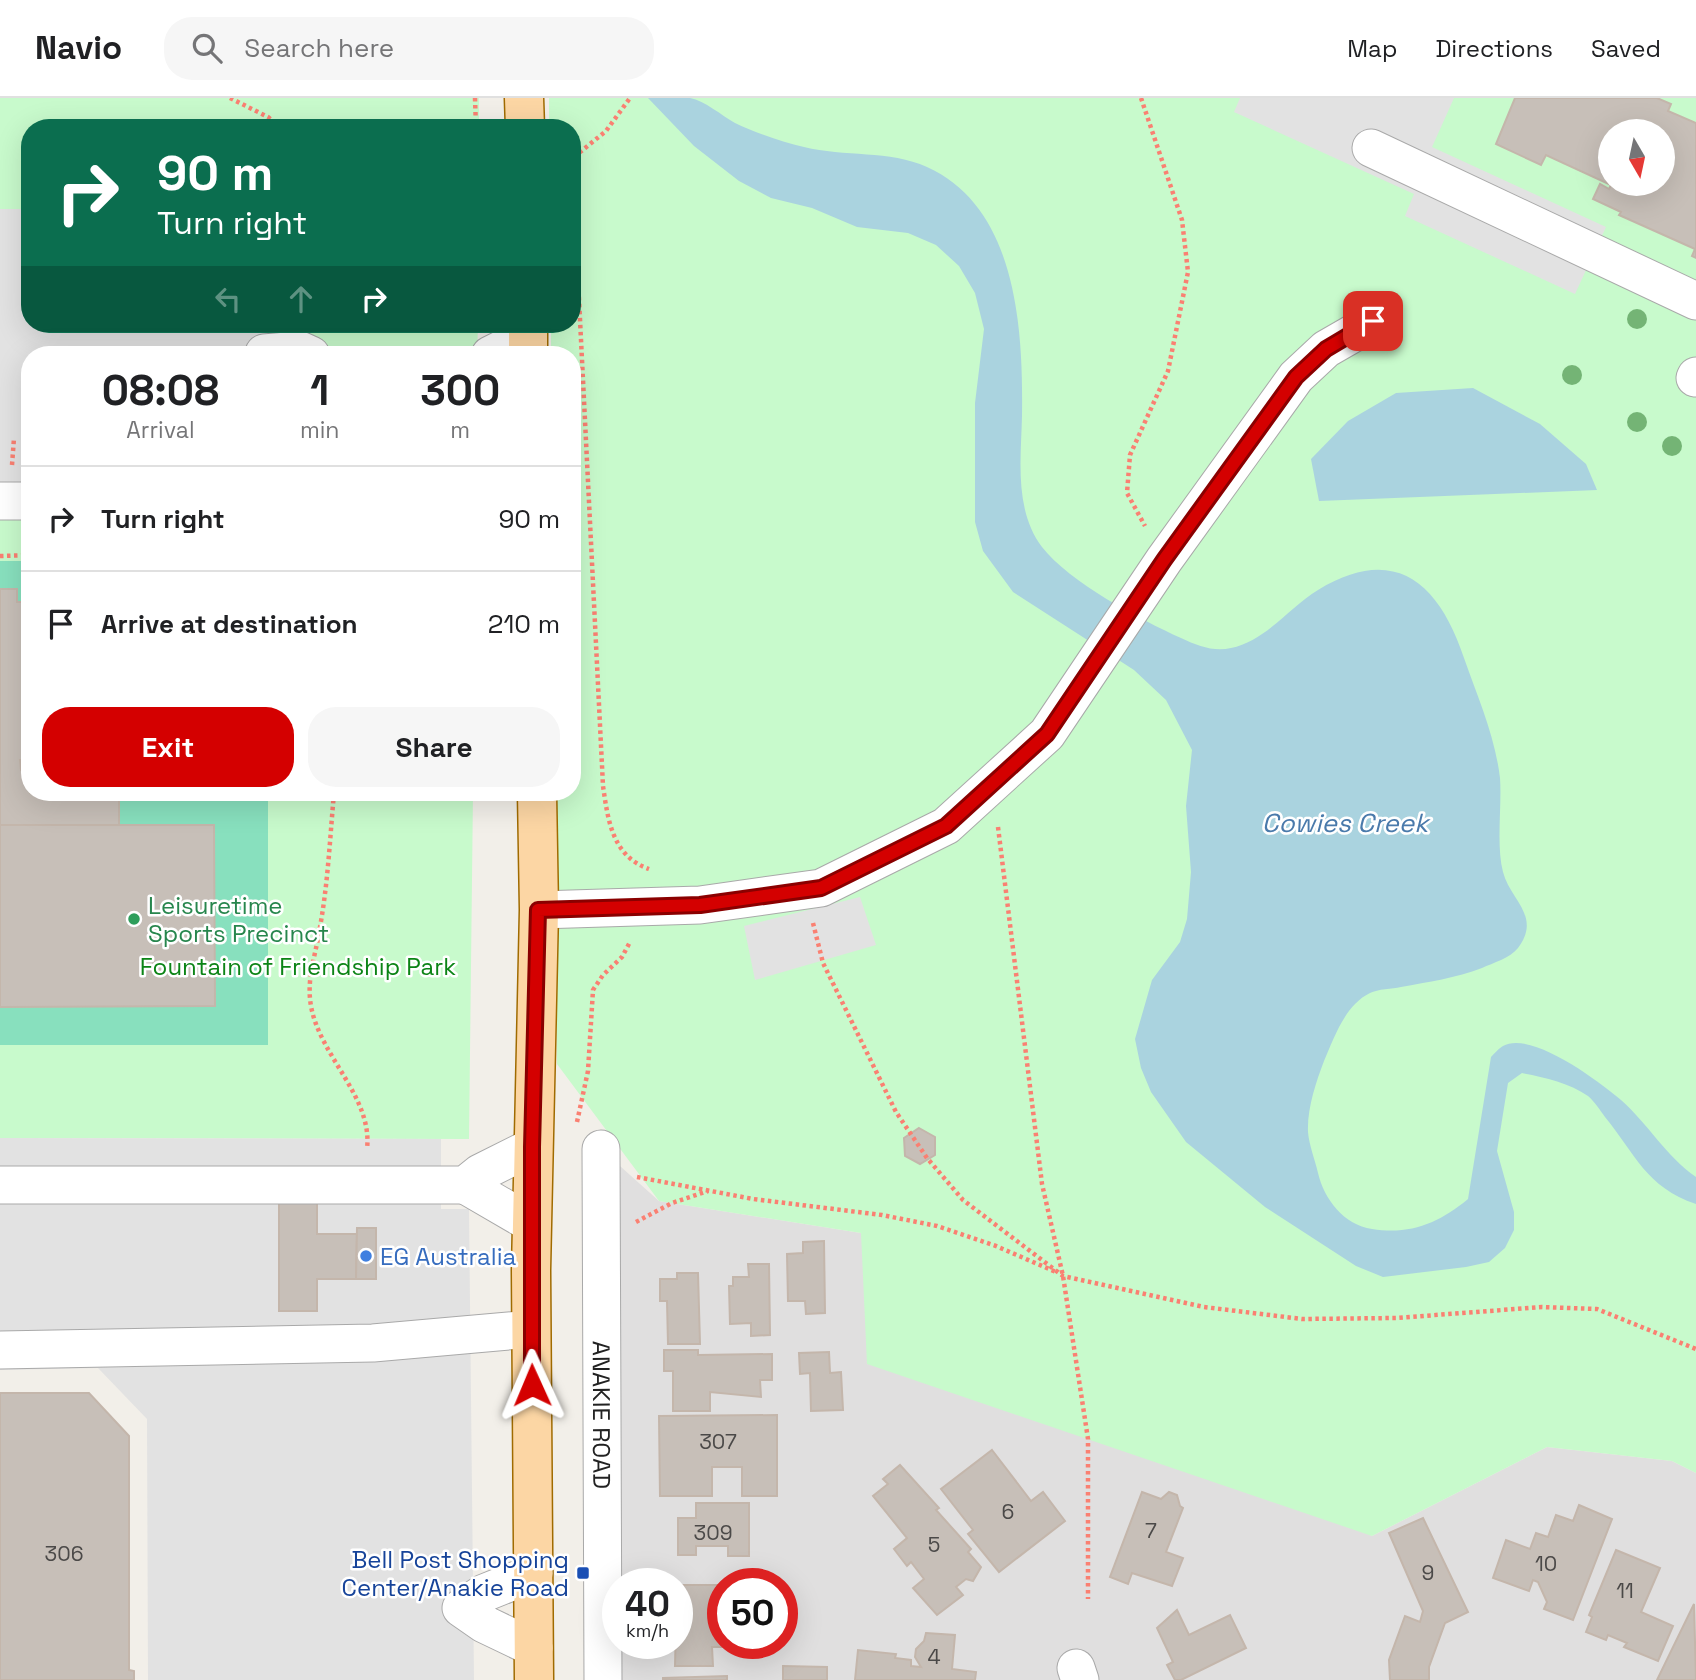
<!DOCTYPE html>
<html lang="en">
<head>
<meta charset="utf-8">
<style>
	:root { --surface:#fff; --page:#f6f6f6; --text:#202124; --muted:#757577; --line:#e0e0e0; --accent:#d40000 }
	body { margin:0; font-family:"Space Grotesk",sans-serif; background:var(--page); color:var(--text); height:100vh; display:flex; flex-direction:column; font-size:26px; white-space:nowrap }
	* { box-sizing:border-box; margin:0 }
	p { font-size:23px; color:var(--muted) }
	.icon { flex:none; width:38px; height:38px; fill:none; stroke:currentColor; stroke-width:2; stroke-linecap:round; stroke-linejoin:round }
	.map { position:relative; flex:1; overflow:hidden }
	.drawer { position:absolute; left:21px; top:248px; width:560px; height:455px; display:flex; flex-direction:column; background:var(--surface); border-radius:28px; box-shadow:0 7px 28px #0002 }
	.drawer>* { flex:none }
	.guide { position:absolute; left:21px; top:21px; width:560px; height:214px; border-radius:28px; box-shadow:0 7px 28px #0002; background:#0b6e4f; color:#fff; overflow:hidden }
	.needle { width:46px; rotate:171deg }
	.tools { position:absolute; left:1598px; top:21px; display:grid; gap:14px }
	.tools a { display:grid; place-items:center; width:77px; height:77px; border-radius:50%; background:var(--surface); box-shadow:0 7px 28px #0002; font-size:35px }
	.speed { position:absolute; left:602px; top:1470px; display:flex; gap:14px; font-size:35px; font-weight:700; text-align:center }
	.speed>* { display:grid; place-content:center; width:91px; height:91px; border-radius:50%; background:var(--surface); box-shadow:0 7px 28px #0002; line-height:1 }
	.speed small { font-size:18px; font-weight:400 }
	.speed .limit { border:10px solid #d22; background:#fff; color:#111 }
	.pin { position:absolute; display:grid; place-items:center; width:60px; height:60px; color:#fff; margin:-30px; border-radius:14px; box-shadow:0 4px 10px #0006 }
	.me { position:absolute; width:77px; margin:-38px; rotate:359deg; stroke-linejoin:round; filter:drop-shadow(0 0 5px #0008) }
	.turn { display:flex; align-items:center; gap:24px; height:147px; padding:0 21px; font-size:32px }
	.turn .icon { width:91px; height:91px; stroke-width:2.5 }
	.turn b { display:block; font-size:49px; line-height:60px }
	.lanes { display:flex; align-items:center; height:66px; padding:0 21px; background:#0003; justify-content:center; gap:35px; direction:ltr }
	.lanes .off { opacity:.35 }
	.eta { display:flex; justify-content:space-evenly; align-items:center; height:119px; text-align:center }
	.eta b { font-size:42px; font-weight:600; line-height:49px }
	.button { display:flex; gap:14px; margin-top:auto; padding:14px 21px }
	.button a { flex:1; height:80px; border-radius:28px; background:var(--accent); color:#fff; font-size:28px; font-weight:600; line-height:80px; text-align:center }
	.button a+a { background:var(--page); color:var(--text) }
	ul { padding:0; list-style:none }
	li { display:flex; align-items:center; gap:21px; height:105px; padding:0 21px; border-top:2px solid var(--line) }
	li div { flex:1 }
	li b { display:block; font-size:26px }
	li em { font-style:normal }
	header { display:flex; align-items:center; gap:42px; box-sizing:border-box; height:98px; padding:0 35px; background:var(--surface); border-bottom:2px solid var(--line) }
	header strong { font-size:33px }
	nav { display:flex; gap:38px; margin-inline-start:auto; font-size:24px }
	.search { width:490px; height:63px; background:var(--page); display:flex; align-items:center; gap:18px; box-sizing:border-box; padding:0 24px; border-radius:28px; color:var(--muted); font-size:26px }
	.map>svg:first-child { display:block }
</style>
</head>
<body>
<header>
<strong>Navio</strong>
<div class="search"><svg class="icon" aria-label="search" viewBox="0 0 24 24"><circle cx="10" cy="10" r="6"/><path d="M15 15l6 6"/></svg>Search here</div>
<nav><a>Map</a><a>Directions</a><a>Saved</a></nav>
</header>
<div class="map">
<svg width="1696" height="1582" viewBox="0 0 1696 1582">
	<rect width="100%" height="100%" fill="#f2efe9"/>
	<path fill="#e0dfdf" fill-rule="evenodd" d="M 601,1051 L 659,1103 L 861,1135 L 1372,1438 L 1547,1349 L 1672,1363 L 1696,1375 L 1696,1582 L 611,1582 ZM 618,1486 L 677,1486 L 677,1545 L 618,1545 ZM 723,1486 L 782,1486 L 782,1545 L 723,1545 Z"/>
	<g fill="#c8facc" fill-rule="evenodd">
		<polygon points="0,0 479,0 479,30 30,30 30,226 478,226 477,257 30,257 30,695 473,695 469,1041 0,1040"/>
		<path d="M 549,0 L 1696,0 L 1696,1375 L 1672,1363 L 1547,1349 L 1372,1438 L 867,1266 L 861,1135 L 659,1103 L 557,966 L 554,695 L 572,695 L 572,257 L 551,257 L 551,226 L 572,226 L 572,30 L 549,30 ZM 1610,33 L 1662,33 L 1662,86 L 1610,86 Z"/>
	</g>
	<polygon fill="#88e0be" points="0,463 30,463 30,695 268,695 268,947 0,947"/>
	<g fill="#e2e2e2">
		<polygon points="1240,0 1454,0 1432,49 1606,129 1575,196 1405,118 1414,96 1234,14"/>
		<polygon points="0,111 30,111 30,226 271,226 271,257 30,257 30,408 0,408"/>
		<polygon points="860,799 876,847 755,882 744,828"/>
		<polygon points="0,1040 441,1041 441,1111 469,1111 474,1582 148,1582 147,1321 98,1270 0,1272"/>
	</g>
	<g fill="#aad3df">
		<path d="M 648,0 C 661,0 677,0 690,0 C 705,3 721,17 735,25 C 756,35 782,44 804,49 C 844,59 890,52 927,69 C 1018,110 1023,233 1022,318 C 1021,361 1014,412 1042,449 C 1069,484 1141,522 1181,540 C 1198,548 1214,554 1231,550 C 1265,543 1289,510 1318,492 C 1395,445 1439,485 1464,560 C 1478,600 1495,638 1500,680 C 1502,709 1496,747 1503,774 C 1510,802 1542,818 1518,850 C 1510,860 1493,865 1482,870 C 1456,880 1428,884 1401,889 C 1392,891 1378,891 1370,895 C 1345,907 1334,940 1324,963 C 1316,984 1307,1011 1308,1034 C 1309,1047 1315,1062 1318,1075 C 1324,1101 1344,1127 1372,1131 C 1411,1137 1439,1125 1468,1101 L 1491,959 C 1494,956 1499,950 1503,948 C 1531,932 1600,984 1621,1002 C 1648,1026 1666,1058 1696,1079 L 1696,1106 C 1646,1089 1636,1057 1605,1019 C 1600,1012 1594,1003 1588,998 C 1570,985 1543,979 1522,975 L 1508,985 L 1497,1053 L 1514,1114 L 1514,1132 L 1505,1150 L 1489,1164 L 1466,1169 L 1383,1179 L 1356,1168 L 1265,1109 L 1186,1044 L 1151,994 L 1141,970 L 1135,941 L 1152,882 L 1180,844 L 1187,821 L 1191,774 L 1186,708 L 1192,652 L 1166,602 L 1134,572 L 1013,494 L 983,453 L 975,424 L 975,305 L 984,231 L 975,195 L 959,168 L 936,147 L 908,135 L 857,129 L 812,110 L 771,100 L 739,83 L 694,48 Z"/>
		<polygon points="1473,290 1540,326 1586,366 1597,392 1319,403 1311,361 1348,323 1396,295"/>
	</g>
	<g fill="#c7bfb8" stroke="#c4b6ab" stroke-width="2" fill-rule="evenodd">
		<path d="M 1515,0 L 1657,0 L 1671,6 L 1668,13 L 1696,25 L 1696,160 L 1692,158 L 1695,151 L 1619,117 L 1621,114 L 1593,101 L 1600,86 L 1609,91 L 1611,87 L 1546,57 L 1541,67 L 1496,46 ZM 1610,33 L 1662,33 L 1662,86 L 1610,86 Z"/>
		<polygon points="0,491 17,491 17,504 30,504 30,662 20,662 21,672 30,672 30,695 119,695 119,727 0,727"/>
		<polygon points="0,727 214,727 215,908 0,909"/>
		<polygon points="919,1030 935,1039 935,1057 920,1066 905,1058 904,1040"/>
		<polygon points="279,1105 317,1105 317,1136 357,1136 356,1181 317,1181 317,1213 279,1213"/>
		<polygon points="357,1130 376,1130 376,1181 356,1181"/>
		<polygon points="824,1143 825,1215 806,1216 805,1203 788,1203 787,1156 803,1155 803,1144"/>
		<polygon points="748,1166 769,1166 770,1237 751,1238 751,1225 730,1226 729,1188 733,1188 733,1179 749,1179"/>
		<polygon points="677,1175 698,1175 700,1246 668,1246 667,1203 660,1203 660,1181 677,1181"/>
		<polygon points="664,1252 698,1252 698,1257 772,1256 772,1282 760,1282 761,1299 710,1294 710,1313 673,1313 673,1273 664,1273"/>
		<polygon points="829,1254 830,1275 841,1274 843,1312 811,1313 810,1275 800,1276 799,1255"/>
		<polygon points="0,1295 89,1295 129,1338 129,1572 134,1573 134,1582 0,1582"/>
		<polygon points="777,1317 777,1398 742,1398 742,1369 712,1369 712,1398 660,1398 659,1318"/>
		<polygon points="992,1352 1031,1403 1043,1394 1065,1423 999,1474 968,1436 973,1432 941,1391"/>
		<polygon points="900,1367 939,1410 936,1412 971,1451 968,1454 981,1469 973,1483 966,1481 956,1489 963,1497 937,1517 913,1490 924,1481 911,1464 907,1468 894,1451 907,1440 873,1398 888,1386 883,1381"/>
		<polygon points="1142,1394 1161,1401 1169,1394 1177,1397 1180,1408 1183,1410 1166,1454 1183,1460 1172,1488 1132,1475 1128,1486 1110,1479"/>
		<polygon points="696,1405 749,1405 749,1458 728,1458 728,1448 696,1448 696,1457 678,1457 678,1420 696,1420"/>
		<polygon points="1579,1407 1612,1421 1573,1522 1544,1511 1547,1504 1538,1484 1533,1482 1529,1493 1493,1480 1506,1442 1530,1451 1536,1435 1548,1439 1556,1417 1573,1423"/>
		<polygon points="1423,1420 1468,1514 1445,1525 1429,1569 1429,1582 1390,1582 1389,1562 1405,1518 1420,1524 1423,1513 1389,1435"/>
		<polygon points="1616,1452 1660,1470 1641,1514 1673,1528 1658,1563 1624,1549 1627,1545 1608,1537 1606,1542 1586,1534 1592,1519 1589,1517"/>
		<polygon points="677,1487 723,1487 723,1545 732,1545 732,1549 712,1549 713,1568 675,1568"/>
		<polygon points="1694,1506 1696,1582 1657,1582"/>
		<polygon points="1177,1512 1189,1537 1230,1517 1246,1550 1181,1582 1175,1582 1167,1567 1173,1564 1157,1530"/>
		<polygon points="926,1535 955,1537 952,1571 976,1574 975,1582 855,1582 858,1552 896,1556 895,1560 911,1562 911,1568 921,1569 915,1559 916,1551 924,1543"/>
		<polygon points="783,1568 827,1569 827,1582 783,1582"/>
		<polygon points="727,1578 727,1582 663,1582 663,1580"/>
	</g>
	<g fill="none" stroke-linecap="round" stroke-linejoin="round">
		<g stroke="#a9a9a9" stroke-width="39">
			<g id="minor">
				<polyline points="1371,50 1696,203"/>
				<polyline points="264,255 300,252 311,257"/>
				<polyline points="490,257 528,238"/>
				<polyline points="1695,280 1696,278"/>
				<polyline points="0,403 30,403"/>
				<polyline points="539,812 700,807 821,790 946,728 1047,636 1164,462 1296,279 1326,251 1373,224"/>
				<path id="s1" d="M 601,1051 L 603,1582"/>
				<polyline points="0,1087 465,1087 480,1075 532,1049"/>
				<polyline points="465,1087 532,1126"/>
				<polyline points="0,1252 373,1245 531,1231"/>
				<polyline points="534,1475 484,1495 461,1510 484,1526 534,1550"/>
				<polyline points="1076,1570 1080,1582"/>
			</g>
		</g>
		<g stroke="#a06b00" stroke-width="41">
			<g id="major">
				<polyline points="524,0 525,30"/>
				<polyline points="528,226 528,257"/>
				<polyline points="534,1582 531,1172 539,812 537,695"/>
			</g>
		</g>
		<g stroke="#fa8072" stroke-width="4.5" stroke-dasharray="3.5 3.5" stroke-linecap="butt">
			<polyline points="230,0 268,19 281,30"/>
			<polyline points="475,0 476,30"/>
			<polyline points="1141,0 1182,122 1188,174 1168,273 1130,357 1127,395 1145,428"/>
			<path d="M 572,59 L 603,688 C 608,722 612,758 649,771"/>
			<polyline points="574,59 606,33 630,0"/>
			<polyline points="12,367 14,340"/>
			<polyline points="0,458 30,457"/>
			<path d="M 334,695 C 330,739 328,785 320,829 C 316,857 306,880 311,908 C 320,959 373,999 367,1051"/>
			<polyline points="998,729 1042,1086 1063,1178 1088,1341 1088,1501"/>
			<polyline points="813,825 823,865 896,1014 927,1060 963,1102 1063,1178 1204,1209 1302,1221 1396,1220 1542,1209 1597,1211 1696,1251"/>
			<polyline points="577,1024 588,973 593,892 603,877 622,859 630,844"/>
			<polyline points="637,1079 753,1101 882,1117 937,1128 996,1148 1056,1174"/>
			<polyline points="636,1124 672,1105 708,1093"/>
		</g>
		<use href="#minor" stroke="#fff" stroke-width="37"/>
		<use href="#major" stroke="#fcd6a4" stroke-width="38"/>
	</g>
	<g fill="#74b475">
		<circle cx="1637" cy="221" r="10"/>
		<circle cx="1572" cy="277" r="10"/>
		<circle cx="1637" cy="324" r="10"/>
		<circle cx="1672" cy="348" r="10"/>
	</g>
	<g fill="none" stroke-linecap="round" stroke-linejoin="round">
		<g stroke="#8a0000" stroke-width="18">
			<polyline id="route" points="532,1287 532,1049 538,812 700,807 821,790 946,728 1047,636 1164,462 1296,279 1326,251 1373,223"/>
		</g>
		<use href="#route" stroke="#d40000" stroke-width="12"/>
	</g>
	<circle fill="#2e9e5b" stroke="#fff" stroke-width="2.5" cx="134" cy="821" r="7"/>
	<circle fill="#3f7fe0" stroke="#fff" stroke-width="2.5" cx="366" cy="1158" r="7"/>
	<rect fill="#1a4fb4" stroke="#fff" stroke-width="2.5" x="576" y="1468" width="14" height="14" rx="3.5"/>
	<g text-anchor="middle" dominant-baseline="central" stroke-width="5" stroke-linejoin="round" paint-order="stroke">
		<g font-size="21" fill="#4b4948">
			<text x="718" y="1343">307</text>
			<text x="1008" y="1413">6</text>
			<text x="1151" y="1432">7</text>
			<text x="713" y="1434">309</text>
			<text x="934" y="1446">5</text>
			<text x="64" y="1455">306</text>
			<text x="1546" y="1465">10</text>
			<text x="1428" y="1474">9</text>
			<text x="1625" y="1492">11</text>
			<text x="934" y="1558">4</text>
		</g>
		<g font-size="24" fill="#27864d" stroke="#fff" text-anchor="start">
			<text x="148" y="807">Leisuretime<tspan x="148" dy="28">Sports Precinct</tspan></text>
		</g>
		<g font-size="24" fill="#0c8416" stroke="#fff">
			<text x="298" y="868">Fountain of Friendship Park</text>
		</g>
		<g font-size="24" fill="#366cbe" stroke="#fff" text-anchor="start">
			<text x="380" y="1158">EG Australia</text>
		</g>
		<g font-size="24" fill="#222" stroke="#fff">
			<text stroke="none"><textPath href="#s1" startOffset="266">ANAKIE ROAD</textPath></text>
		</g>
		<g font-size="24" fill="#164399" stroke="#fff" text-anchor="end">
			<text x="569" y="1461">Bell Post Shopping<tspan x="569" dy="28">Center/Anakie Road</tspan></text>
		</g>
		<g font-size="26" font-style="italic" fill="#4a7aab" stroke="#fff">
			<text x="1345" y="725">Cowies Creek</text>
		</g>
	</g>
</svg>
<div class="tools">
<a><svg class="needle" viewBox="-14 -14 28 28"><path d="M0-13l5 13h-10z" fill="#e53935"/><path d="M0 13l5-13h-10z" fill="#757577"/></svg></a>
</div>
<div class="speed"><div>40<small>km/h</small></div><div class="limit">50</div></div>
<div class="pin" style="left:1373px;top:223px;background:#d93025"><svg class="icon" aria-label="arrive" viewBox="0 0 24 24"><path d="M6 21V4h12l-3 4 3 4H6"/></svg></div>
<svg class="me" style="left:532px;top:1287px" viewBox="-20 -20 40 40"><path d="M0-17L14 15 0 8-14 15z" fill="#d40000" stroke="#fff" stroke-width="4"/></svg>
<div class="guide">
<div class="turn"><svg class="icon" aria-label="right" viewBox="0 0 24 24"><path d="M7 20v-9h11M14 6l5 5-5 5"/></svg><div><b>90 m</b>Turn right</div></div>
<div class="lanes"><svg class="icon off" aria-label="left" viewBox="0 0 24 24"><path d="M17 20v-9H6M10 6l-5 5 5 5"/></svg><svg class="icon off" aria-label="ahead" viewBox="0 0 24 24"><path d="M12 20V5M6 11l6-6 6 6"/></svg><svg class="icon" aria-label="right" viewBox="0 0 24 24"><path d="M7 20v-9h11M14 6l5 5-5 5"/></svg></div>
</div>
<section class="drawer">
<div class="eta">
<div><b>08:08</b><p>Arrival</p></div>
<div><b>1</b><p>min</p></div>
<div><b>300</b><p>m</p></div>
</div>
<ul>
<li><svg class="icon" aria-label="right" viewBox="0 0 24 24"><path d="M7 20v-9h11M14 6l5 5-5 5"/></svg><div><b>Turn right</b></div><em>90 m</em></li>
<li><svg class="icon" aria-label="arrive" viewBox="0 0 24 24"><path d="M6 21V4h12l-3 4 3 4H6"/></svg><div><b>Arrive at destination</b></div><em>210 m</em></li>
</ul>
<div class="button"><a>Exit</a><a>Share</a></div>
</section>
</div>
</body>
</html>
